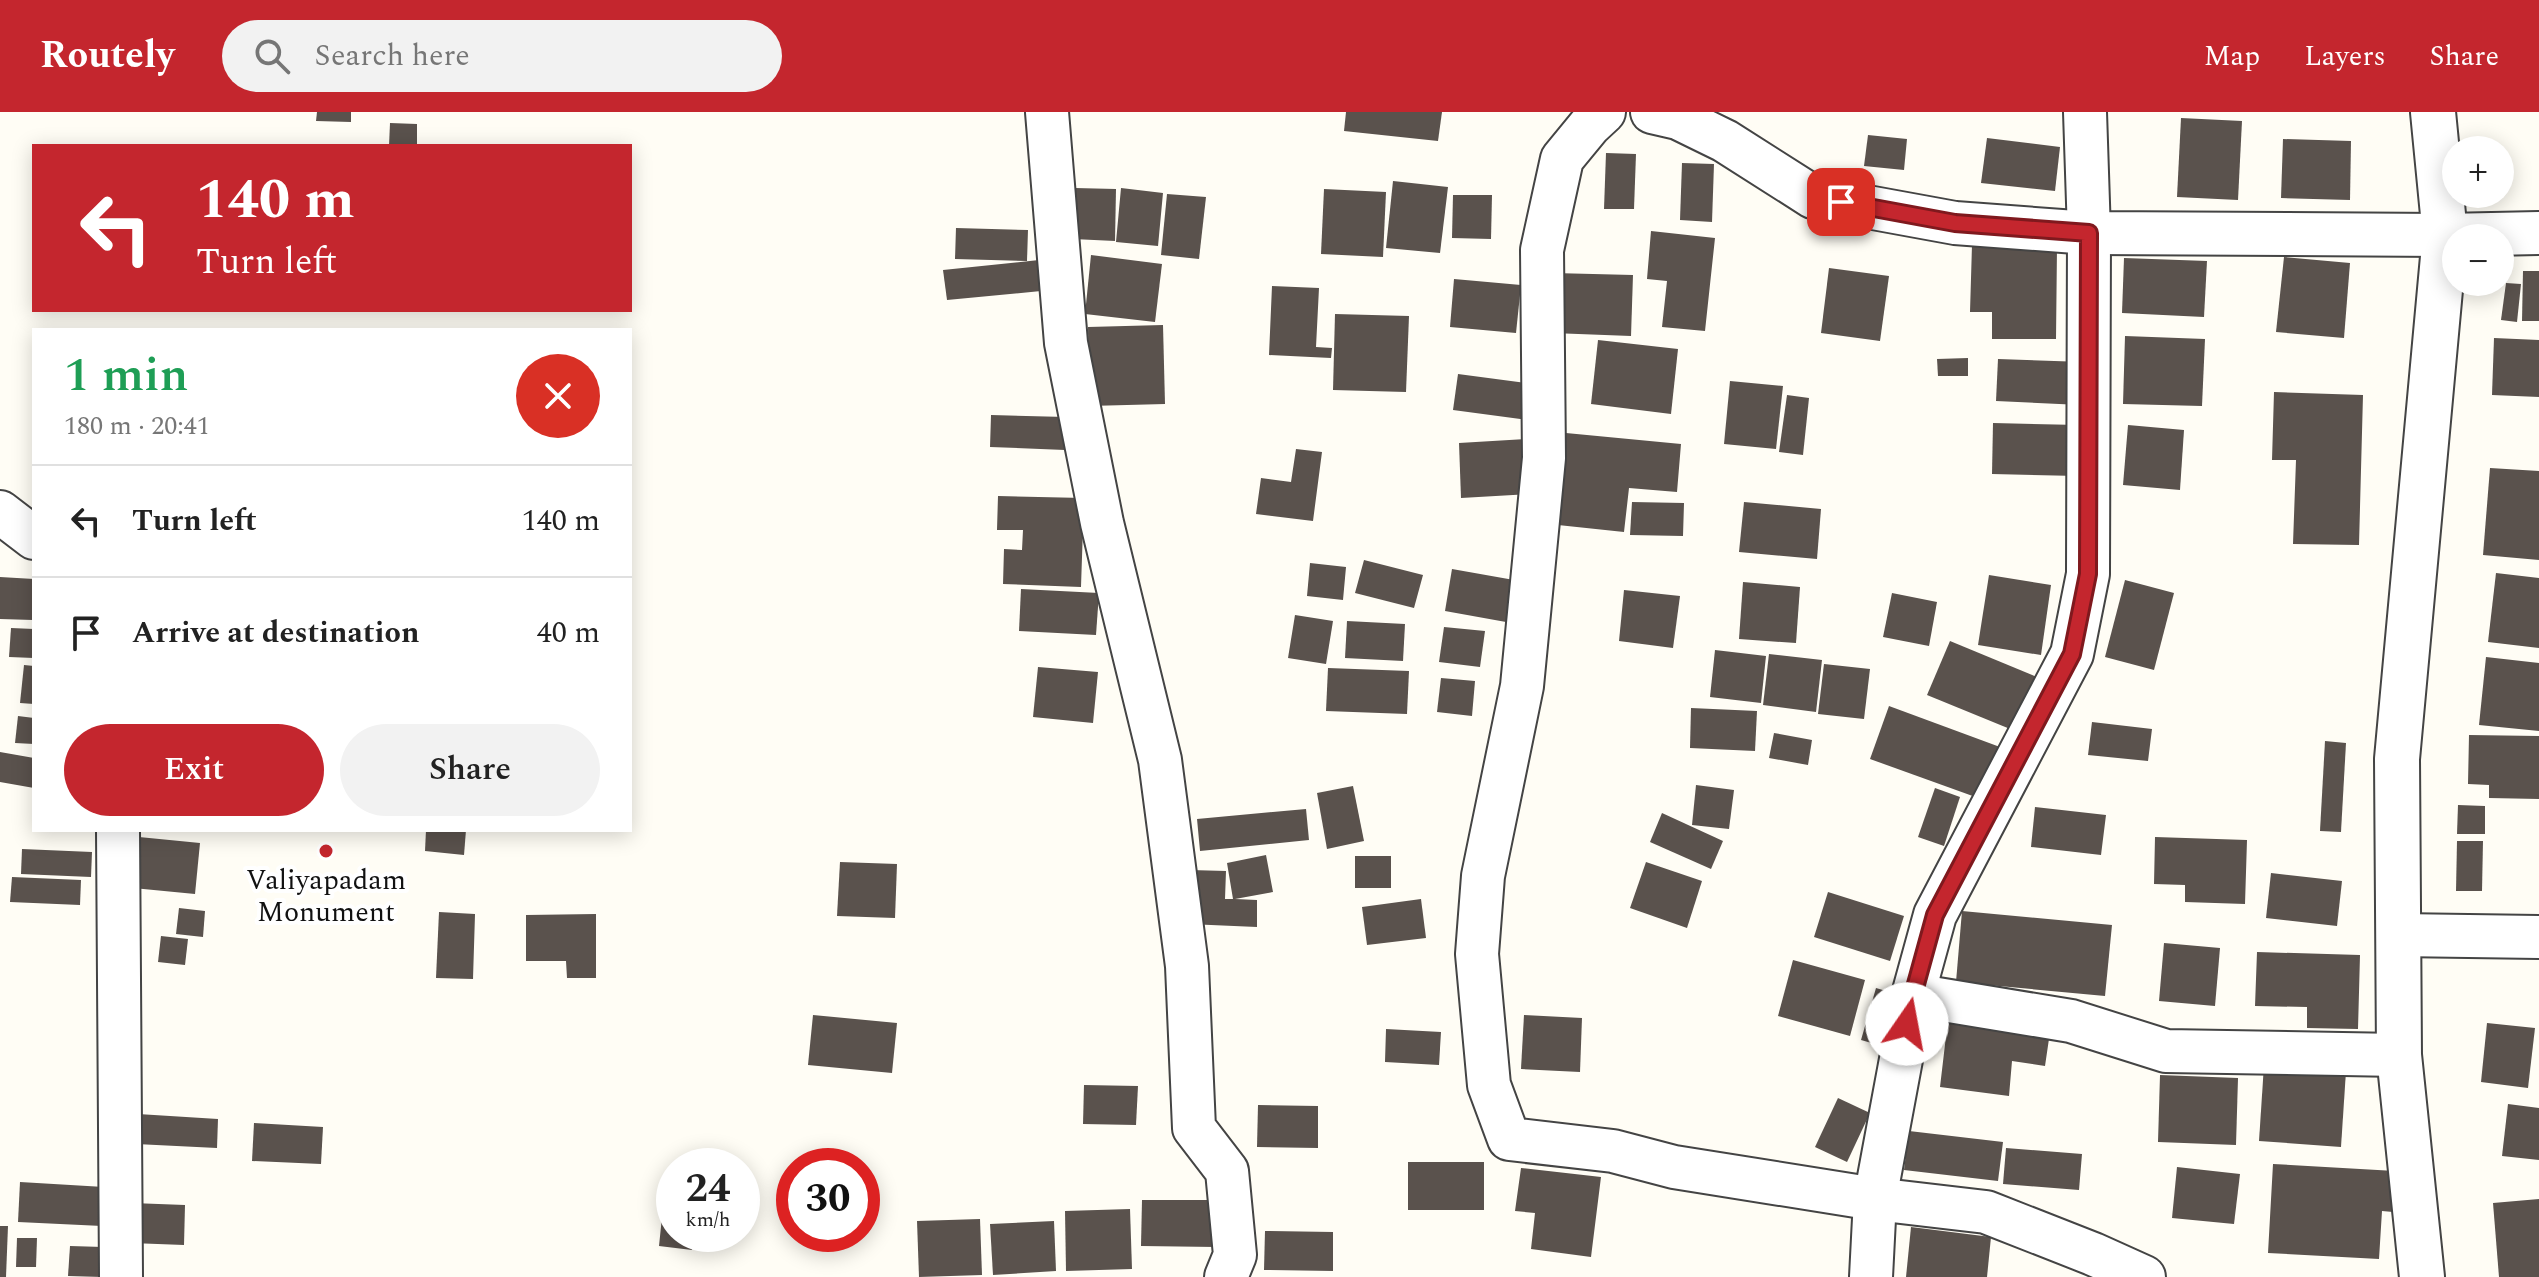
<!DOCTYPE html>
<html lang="en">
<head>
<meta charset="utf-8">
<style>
	:root { --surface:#fff; --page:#f2f2f2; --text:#222; --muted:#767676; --line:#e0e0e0; --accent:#c4262e }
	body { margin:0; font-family:Spectral,serif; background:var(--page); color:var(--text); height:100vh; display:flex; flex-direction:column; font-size:30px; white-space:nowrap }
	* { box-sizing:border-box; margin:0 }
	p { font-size:26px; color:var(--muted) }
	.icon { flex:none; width:44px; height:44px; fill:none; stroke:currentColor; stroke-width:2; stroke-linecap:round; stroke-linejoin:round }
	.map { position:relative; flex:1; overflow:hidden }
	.drawer { position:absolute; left:32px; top:216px; width:600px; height:504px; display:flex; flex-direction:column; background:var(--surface); border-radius:0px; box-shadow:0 4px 20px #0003 }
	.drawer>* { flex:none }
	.top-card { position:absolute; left:32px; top:32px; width:600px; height:168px; border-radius:0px; box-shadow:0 4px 20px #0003; background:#c4262e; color:#fff; overflow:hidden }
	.fabs { position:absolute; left:2442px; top:24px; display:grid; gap:16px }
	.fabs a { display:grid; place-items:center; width:72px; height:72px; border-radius:50%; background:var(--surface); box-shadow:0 4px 20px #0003; font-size:40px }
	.speed { position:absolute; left:656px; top:1036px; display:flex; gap:16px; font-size:40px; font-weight:700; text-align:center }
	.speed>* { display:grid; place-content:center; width:104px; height:104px; border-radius:50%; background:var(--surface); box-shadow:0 4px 20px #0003; line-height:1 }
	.speed small { font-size:20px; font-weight:400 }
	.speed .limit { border:12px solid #d22; background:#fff; color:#111 }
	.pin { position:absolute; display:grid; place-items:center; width:68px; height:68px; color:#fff; margin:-34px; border-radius:16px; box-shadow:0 4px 12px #0006 }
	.me { position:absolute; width:88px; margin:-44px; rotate:12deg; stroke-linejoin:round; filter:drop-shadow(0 0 6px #0008) }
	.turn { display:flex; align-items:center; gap:28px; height:168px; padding:0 32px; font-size:36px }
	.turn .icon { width:104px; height:104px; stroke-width:2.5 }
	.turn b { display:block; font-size:56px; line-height:68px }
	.round { display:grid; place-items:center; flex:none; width:84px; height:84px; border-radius:42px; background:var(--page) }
	.summary { display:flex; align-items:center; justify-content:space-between; height:136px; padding:0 32px }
	h1 { font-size:48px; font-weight:600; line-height:60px; color:#1e9e55 }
	.button { display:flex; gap:16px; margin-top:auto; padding:16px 32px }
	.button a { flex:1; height:92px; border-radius:48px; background:var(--accent); color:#fff; font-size:32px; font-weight:600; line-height:92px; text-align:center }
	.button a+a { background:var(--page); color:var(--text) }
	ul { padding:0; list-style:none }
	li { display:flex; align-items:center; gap:24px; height:112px; padding:0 32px; border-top:2px solid var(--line) }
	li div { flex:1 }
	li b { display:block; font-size:30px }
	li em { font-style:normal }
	header { display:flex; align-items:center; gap:48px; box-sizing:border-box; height:112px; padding:0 40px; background:var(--accent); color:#fff }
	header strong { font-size:38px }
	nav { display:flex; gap:44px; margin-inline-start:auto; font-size:28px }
	.search { width:560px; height:72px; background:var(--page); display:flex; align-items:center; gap:20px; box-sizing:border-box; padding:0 28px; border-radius:44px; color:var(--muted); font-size:30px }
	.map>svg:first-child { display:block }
</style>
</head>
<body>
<header>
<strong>Routely</strong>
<div class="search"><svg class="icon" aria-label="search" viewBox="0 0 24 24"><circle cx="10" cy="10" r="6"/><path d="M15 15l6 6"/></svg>Search here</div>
<nav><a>Map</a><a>Layers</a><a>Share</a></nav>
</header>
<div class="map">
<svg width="2539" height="1165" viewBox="0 0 2539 1165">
	<rect width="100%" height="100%" fill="#fffdf5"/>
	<g fill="#5a524d">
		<polygon points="317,0 351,0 351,10 316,9"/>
		<polygon points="1346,0 1442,0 1438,29 1344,19"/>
		<polygon points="2181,6 2242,9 2238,88 2177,85"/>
		<polygon points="390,11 417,12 417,34 389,34"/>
		<polygon points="1868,23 1907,27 1904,58 1864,54"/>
		<polygon points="1987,26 2060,35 2055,79 1981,71"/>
		<polygon points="2283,27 2351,29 2350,88 2281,86"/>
		<polygon points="1606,41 1636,42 1634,97 1604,97"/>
		<polygon points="1682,51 1714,52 1712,110 1680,108"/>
		<polygon points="1393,69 1448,75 1440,141 1386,136"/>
		<polygon points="1075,76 1116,77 1115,129 1073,127"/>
		<polygon points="1121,76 1163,81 1158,134 1116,130"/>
		<polygon points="1324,77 1386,80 1383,145 1321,142"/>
		<polygon points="1167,82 1206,85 1199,147 1161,143"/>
		<polygon points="1453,83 1492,83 1491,127 1452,126"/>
		<polygon points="956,116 1028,118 1027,149 955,147"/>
		<polygon points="1651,119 1715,126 1705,219 1662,215 1667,169 1647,167"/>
		<polygon points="1972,133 2057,135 2056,227 1992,227 1992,200 1970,200"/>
		<polygon points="1091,143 1162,152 1155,210 1085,202"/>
		<polygon points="2284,145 2350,151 2344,226 2276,220"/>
		<polygon points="2124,146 2207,149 2204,205 2122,201"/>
		<polygon points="1039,148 1041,179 947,188 943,158"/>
		<polygon points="1829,156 1889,164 1880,229 1821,221"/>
		<polygon points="2523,159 2539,159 2539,209 2522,209"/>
		<polygon points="1553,161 1633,163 1631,224 1552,221"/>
		<polygon points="1454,167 1521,173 1516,221 1450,215"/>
		<polygon points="2506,171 2521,172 2517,210 2501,208"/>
		<polygon points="1272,174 1319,176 1316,235 1332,236 1331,246 1269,243"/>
		<polygon points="1335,202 1409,204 1406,280 1333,278"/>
		<polygon points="1163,213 1165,292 1089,294 1088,215"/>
		<polygon points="2125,224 2205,227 2202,294 2123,292"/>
		<polygon points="2494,226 2539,228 2539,285 2492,283"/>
		<polygon points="1598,228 1678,237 1671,302 1591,292"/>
		<polygon points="1968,246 1968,264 1938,264 1937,247"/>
		<polygon points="1998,247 2084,250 2081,293 1996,289"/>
		<polygon points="1458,262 1534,272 1528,308 1453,298"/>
		<polygon points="1730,269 1783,274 1776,337 1724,332"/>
		<polygon points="2274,280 2363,283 2359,433 2293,432 2296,348 2272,348"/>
		<polygon points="1787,283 1809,286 1803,343 1779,340"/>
		<polygon points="991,303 1066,305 1065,338 990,335"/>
		<polygon points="1993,311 2079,313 2078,364 1992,362"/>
		<polygon points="2128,313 2184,318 2180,378 2123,373"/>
		<polygon points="1566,321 1681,332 1677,380 1629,376 1624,420 1558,413"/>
		<polygon points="1528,327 1532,382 1461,386 1459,331"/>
		<polygon points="1296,337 1322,340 1313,409 1256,402 1261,366 1291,370"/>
		<polygon points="2490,356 2539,359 2539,448 2483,443"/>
		<polygon points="998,384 1084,386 1081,475 1003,472 1004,437 1022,438 1023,418 997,418"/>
		<polygon points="1632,390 1684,391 1683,424 1630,423"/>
		<polygon points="1744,390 1821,397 1817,447 1739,440"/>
		<polygon points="1364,448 1423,463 1414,496 1355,481"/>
		<polygon points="1310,451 1346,455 1343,488 1307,484"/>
		<polygon points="1452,457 1514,468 1506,510 1445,499"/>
		<polygon points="2496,461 2539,466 2539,536 2488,530"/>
		<polygon points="1989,463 2051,473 2041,543 1978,533"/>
		<polygon points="0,465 34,467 33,508 0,507"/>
		<polygon points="2125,468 2174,481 2154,558 2105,545"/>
		<polygon points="1743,470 1800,475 1796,531 1739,527"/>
		<polygon points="1021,477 1099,481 1096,523 1019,519"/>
		<polygon points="1624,478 1680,484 1673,536 1619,529"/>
		<polygon points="1892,481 1937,490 1929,534 1883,525"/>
		<polygon points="1295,503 1333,509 1326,552 1288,546"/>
		<polygon points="1347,509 1405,512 1403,549 1345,546"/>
		<polygon points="1444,515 1485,519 1480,555 1439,550"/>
		<polygon points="11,516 34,517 34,546 9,545"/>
		<polygon points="1950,529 2037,565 2015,619 1927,583"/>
		<polygon points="1715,538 1766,544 1761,591 1710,585"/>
		<polygon points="1769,542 1822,548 1816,600 1763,593"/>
		<polygon points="2486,545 2539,551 2539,619 2479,613"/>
		<polygon points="1824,552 1870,557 1864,607 1818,602"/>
		<polygon points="24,553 34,554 34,592 20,591"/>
		<polygon points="1038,555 1098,560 1093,611 1033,605"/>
		<polygon points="1328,556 1409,559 1407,602 1326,599"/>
		<polygon points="1441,566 1475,569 1472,604 1437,600"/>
		<polygon points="1889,594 2000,635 1981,687 1870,647"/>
		<polygon points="1691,596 1757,599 1755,639 1690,636"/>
		<polygon points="18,604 34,606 34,632 15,631"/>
		<polygon points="2092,610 2152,617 2148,649 2088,643"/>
		<polygon points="1774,621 1812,628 1808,653 1769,646"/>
		<polygon points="2469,623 2539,624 2539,687 2489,686 2489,673 2468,672"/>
		<polygon points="2325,629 2346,631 2341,720 2320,719"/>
		<polygon points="0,640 34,646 34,676 0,670"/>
		<polygon points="1696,673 1734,678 1729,717 1692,713"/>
		<polygon points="1353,674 1364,729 1327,737 1317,681"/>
		<polygon points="1935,676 1960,685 1944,734 1918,725"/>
		<polygon points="2458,693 2485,694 2485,722 2457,722"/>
		<polygon points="2035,695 2106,703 2101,743 2031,735"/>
		<polygon points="1306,697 1309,728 1200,739 1197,707"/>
		<polygon points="1662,701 1723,729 1711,757 1650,730"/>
		<polygon points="426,718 466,718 464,743 425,739"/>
		<polygon points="139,725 200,731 195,782 133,776"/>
		<polygon points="2155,725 2247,728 2245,792 2185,790 2185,773 2154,772"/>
		<polygon points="2457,729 2483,729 2482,779 2456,779"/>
		<polygon points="22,737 92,740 91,765 21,762"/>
		<polygon points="1266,743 1273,780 1235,787 1257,788 1257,815 1188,812 1190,758 1226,759 1225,787 1233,787 1227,751"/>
		<rect x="1355" y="744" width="36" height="32"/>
		<polygon points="840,750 897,752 895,806 837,804"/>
		<polygon points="1646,750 1702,769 1687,816 1630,796"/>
		<polygon points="2271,761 2342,769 2337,814 2266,806"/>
		<polygon points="12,765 81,768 80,793 10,790"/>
		<polygon points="1828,780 1904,804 1890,849 1814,825"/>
		<polygon points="1421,787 1426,826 1367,833 1362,795"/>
		<polygon points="179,796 205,799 203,825 176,822"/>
		<polygon points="1962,799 2112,813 2105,884 1956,870"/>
		<polygon points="439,800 475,802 473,867 436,866"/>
		<polygon points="596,802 596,866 567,866 566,849 526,849 526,803"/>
		<polygon points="161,824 188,827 185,853 158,850"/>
		<polygon points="2164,831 2220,836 2215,894 2159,889"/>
		<polygon points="2257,840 2360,843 2358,917 2307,916 2307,895 2255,894"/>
		<polygon points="1793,848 1865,868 1850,924 1778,904"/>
		<polygon points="1876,876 1903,884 1889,936 1861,928"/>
		<polygon points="813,903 897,911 892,961 808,953"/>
		<polygon points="1524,903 1582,906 1580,960 1521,957"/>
		<polygon points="1948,907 2050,920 2045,954 2012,949 2009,984 1940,975"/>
		<polygon points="2487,911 2535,916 2528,976 2481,970"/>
		<polygon points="1386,917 1441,920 1439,953 1385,950"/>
		<polygon points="2264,953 2346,959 2341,1035 2259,1029"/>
		<polygon points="2160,963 2238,966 2236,1033 2158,1030"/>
		<polygon points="1084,973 1138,974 1136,1013 1083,1012"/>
		<polygon points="1838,986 1870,1001 1847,1050 1815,1035"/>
		<polygon points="2508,992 2539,996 2539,1048 2502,1044"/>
		<polygon points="1258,993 1318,994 1318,1036 1257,1035"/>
		<polygon points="138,1002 218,1007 217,1036 136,1032"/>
		<polygon points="254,1011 323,1015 321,1052 252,1049"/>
		<polygon points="1909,1019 2003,1030 1998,1069 1904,1058"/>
		<polygon points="2006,1036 2082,1042 2079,1078 2003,1072"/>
		<rect x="1408" y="1050" width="76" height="48"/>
		<polygon points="2273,1052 2395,1059 2393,1100 2382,1099 2379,1147 2268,1141"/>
		<polygon points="2177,1055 2240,1062 2234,1112 2172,1106"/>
		<polygon points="1521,1056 1601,1065 1591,1145 1531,1137 1535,1101 1515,1099"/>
		<polygon points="20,1070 104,1075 102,1114 18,1110"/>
		<polygon points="665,1076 674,1077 674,1122 694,1122 692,1138 659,1134"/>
		<polygon points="2539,1087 2539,1165 2499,1165 2493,1091"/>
		<polygon points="1142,1088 1216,1088 1216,1135 1141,1134"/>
		<polygon points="132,1091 185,1093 184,1133 131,1131"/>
		<polygon points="1130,1097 1132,1157 1066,1159 1065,1099"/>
		<polygon points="980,1107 982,1163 919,1165 917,1109"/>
		<polygon points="1054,1109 1056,1159 993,1163 990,1112"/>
		<polygon points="0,1114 8,1114 6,1165 0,1165"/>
		<polygon points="1911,1115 1991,1125 1987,1165 1906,1165"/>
		<polygon points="1265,1119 1333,1120 1333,1159 1264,1158"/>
		<polygon points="17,1126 37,1126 36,1155 16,1155"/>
		<polygon points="70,1134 103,1135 102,1165 68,1164"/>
	</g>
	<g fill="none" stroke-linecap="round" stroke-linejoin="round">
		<g stroke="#444" stroke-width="46">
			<g id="minor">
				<polyline points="1047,0 1066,231 1102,411 1160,648 1187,854 1194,1016 1227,1059 1235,1143 1226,1165"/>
				<polyline points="1604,0 1590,13 1562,47 1542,138 1544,346 1522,574 1483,764 1477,842 1489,973 1509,1027 1613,1039 1674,1055 1875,1087 1986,1100 2093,1142 2144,1165"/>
				<polyline points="1652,0 1678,6 1725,29 1813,85 1955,111 2089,121 2445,123 2539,121"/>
				<polyline points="0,400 34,426"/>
				<polyline points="118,718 121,1165"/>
				<polyline points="2398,823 2539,825"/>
				<polyline points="1913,883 2071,909 2166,939 2399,943"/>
				<polyline points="1871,1165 1875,1087 1913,883 1935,803 2072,542 2088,462 2089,121 2085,0"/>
			</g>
		</g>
		<g stroke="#444" stroke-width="48">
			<polyline id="tertiary" points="2422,1165 2399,943 2397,647 2445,123 2433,0"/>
		</g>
		<use href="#minor" stroke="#fff" stroke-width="42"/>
		<use href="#tertiary" stroke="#fff" stroke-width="44"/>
	</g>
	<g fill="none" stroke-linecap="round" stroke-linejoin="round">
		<g stroke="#7f191e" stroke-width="20">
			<polyline id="route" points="1841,90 1955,111 2089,121 2088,462 2072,542 1935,803 1913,883 1907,912"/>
		</g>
		<use href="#route" stroke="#c4262e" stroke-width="14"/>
	</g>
	<circle fill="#c4262e" stroke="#fff" stroke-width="3" cx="326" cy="739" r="8"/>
	<g text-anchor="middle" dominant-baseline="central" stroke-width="8" stroke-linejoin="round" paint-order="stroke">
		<g font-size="28" fill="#111" stroke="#fff">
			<text x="326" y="768">Valiyapadam<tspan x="326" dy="32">Monument</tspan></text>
		</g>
	</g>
</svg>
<div class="fabs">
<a>+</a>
<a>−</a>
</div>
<div class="speed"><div>24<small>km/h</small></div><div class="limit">30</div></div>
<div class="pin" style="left:1841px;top:90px;background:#d93025"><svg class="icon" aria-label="arrive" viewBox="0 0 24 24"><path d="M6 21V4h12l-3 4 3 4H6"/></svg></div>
<svg class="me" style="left:1907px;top:912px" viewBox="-20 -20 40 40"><circle r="19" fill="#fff"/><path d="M0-13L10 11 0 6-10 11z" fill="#c4262e"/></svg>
<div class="top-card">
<div class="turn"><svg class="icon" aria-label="left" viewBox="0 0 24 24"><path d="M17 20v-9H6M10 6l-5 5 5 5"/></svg><div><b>140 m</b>Turn left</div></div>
</div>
<section class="drawer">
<div class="summary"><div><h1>1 min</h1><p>180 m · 20:41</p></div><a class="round" style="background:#d93025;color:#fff"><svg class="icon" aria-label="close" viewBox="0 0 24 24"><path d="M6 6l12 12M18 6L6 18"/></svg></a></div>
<ul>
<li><svg class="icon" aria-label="left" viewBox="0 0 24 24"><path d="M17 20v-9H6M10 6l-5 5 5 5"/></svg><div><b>Turn left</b></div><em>140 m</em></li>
<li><svg class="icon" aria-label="arrive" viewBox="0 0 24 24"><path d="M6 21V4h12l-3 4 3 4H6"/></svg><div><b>Arrive at destination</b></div><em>40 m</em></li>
</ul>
<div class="button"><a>Exit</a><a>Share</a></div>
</section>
</div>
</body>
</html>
